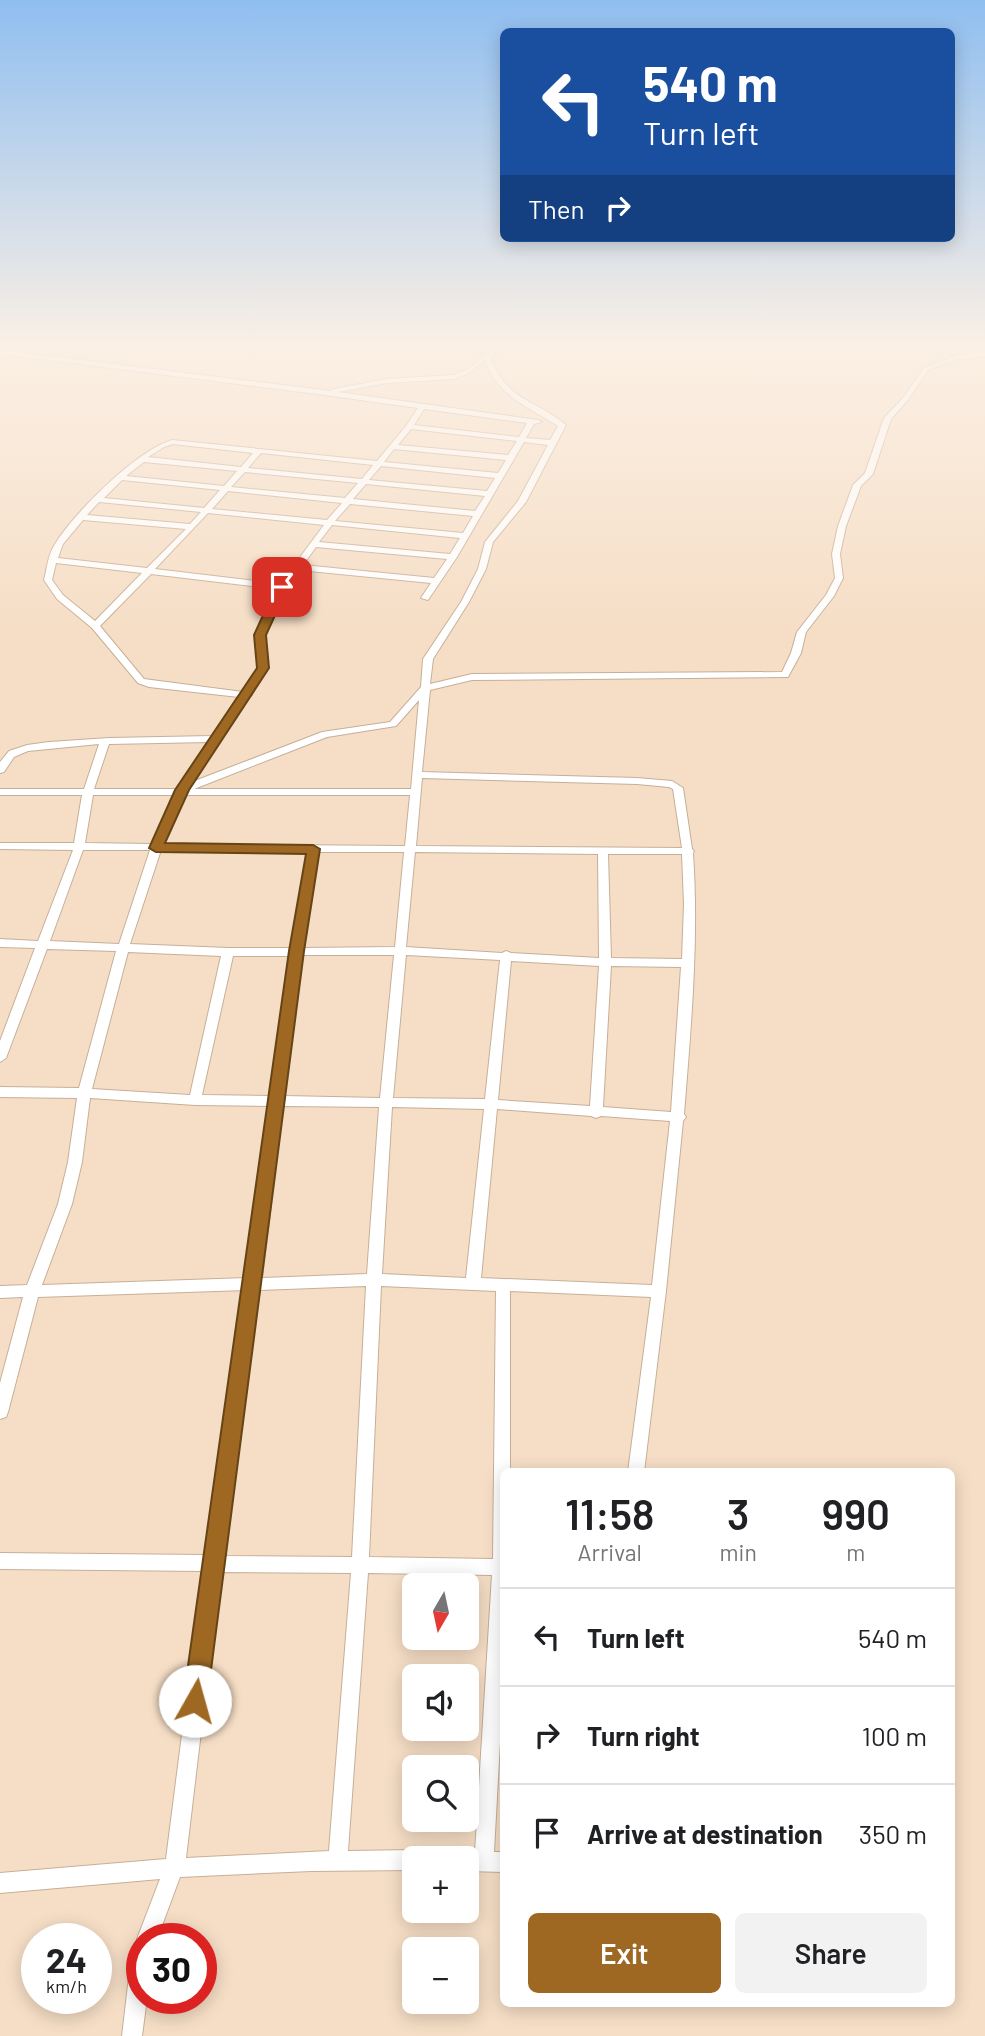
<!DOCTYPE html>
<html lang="en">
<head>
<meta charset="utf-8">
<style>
	:root { --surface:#fff; --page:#f2f2f2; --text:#202124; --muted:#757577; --line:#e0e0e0; --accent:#9e6822 }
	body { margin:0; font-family:Barlow,sans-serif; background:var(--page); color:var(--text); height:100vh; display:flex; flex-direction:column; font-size:26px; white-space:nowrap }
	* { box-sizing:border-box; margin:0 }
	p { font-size:23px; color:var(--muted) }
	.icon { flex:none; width:38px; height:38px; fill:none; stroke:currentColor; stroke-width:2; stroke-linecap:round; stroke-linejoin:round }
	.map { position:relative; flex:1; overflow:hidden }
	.sheet { position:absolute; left:500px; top:1468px; width:455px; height:539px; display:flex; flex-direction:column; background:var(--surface); border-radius:10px; box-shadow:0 4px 18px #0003 }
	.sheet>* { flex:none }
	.top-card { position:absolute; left:500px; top:28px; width:455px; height:214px; border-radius:10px; box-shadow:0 4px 18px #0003; background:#1a4fa0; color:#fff; overflow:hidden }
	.needle { width:46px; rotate:189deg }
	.controls { position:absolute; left:402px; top:1573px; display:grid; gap:14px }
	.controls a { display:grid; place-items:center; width:77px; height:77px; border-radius:10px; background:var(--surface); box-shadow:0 4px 18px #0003; font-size:35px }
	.speed { position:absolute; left:21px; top:1923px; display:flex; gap:14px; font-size:35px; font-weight:700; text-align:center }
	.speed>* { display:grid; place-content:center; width:91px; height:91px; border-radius:50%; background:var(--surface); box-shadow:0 4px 18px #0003; line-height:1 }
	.speed small { font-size:18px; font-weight:400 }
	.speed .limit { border:10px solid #d22; background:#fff; color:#111 }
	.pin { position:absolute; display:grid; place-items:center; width:60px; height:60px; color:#fff; margin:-30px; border-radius:14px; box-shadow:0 4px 10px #0006 }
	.me { position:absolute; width:77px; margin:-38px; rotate:7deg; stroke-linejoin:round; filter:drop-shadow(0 0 5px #0008) }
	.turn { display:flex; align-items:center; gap:24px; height:147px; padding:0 28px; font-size:32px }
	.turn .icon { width:91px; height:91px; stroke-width:2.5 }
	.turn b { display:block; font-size:49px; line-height:60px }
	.then { display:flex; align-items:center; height:66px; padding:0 28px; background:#0003; gap:14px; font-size:26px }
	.eta { display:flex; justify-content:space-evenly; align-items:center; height:119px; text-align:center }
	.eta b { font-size:42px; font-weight:600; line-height:49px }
	.cta { display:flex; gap:14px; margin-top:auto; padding:14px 28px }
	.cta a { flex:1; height:80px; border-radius:10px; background:var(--accent); color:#fff; font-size:28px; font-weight:600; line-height:80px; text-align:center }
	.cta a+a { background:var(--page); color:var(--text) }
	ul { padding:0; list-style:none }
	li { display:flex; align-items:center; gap:21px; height:98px; padding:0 28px; border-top:2px solid var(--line) }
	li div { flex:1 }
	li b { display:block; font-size:26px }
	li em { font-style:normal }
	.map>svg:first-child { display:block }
</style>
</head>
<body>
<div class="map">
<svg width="985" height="2036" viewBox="0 0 985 2036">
	<rect width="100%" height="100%" fill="#f6dec6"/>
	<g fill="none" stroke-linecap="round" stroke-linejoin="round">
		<g stroke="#c6af98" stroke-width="2">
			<g id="street">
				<path d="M 499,344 L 507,344 L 490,357 C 508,402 533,398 566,425 L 526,502 L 493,542 L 486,569 L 469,602 L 433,659 L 430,684 L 472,674 L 782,672 L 791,653 L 797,632 L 826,595 L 835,578 L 832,554 L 838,526 L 853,485 L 865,473 L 884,418 L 903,398 L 924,368 L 954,356 L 985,352 L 985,356 L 957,359 L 928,370 L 908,400 L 891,419 L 873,474 L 861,486 L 846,526 L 840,554 L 843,578 L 834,596 L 806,632 L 801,653 L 788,677 L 472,680 L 430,690 L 422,772 L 637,778 L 672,781 L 683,788 L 692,849 L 694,851 L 693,853 C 699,940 691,1027 684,1114 L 686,1117 L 683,1121 L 666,1291 L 644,1472 L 628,1472 L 651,1297 L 510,1291 L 510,1472 L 504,1472 L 504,1669 L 494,1852 L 504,1852 L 504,1872 L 467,1871 L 467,1858 L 458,1858 L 460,1854 L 467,1851 L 475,1852 L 492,1575 L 368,1573 L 348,1851 L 415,1850 L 422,1853 L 424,1858 L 415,1858 L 415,1870 L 311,1871 L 180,1877 L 157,1939 L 142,1939 L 142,1998 L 147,1998 L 142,2036 L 122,2036 L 132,1951 L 135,1944 L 138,1942 L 137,1939 L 160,1879 L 0,1893 L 0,1873 L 166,1859 L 203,1571 L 0,1569 L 0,1553 L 205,1555 L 246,1290 L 38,1297 L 8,1412 L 6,1417 L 0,1419 L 0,1383 L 23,1297 L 0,1298 L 0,1286 L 27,1285 L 58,1204 L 68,1162 L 77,1098 L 0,1097 L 0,1087 L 79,1088 L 116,951 L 47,949 L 6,1058 L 0,1062 L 0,1041 L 35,948 L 0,947 L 0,939 L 38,941 L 73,850 L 0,849 L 0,843 L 74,843 L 82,795 L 0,795 L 0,789 L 84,789 L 99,744 L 28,751 L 14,757 L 4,772 L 0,773 L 0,762 L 9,751 L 27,745 L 49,742 L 109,738 L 213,736 L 239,697 L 149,687 L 138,683 L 92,628 L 57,599 L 44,580 C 47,568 48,554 55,544 C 75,512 136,451 172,440 L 377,461 L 406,426 L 418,408 L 317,394 L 0,354 L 0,350 L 331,391 L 334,389 L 387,379 L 453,375 L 467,370 ZM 484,360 C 500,397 526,406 558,426 L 550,440 L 526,438 L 534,424 L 542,422 L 538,420 L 338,392 L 387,383 L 454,379 L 471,372 ZM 424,409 L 527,423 L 519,437 L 414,425 ZM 411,429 L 517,441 L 508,455 L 398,445 ZM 524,442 L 548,445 L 518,501 L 485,542 L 478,569 L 461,602 L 423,659 L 421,687 L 390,722 L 322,732 L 192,782 L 248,698 L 252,695 L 251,694 L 268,668 L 265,635 L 286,587 L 299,570 L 431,583 L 421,598 L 428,600 L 457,557 ZM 173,444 L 253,453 L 241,467 L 148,457 L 164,447 ZM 394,449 L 506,460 L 498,473 L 384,462 ZM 261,453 L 373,465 L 362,479 L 248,468 ZM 144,462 L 237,471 L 224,486 L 126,476 ZM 381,466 L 495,478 L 487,491 L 369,480 ZM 245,472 L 358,483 L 345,498 L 231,487 ZM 122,480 L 220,490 L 204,508 L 104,498 ZM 366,484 L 485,496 L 475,511 L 353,499 ZM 228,491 L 342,503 L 327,520 L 212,509 ZM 99,502 L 201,512 L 190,524 L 87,515 ZM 350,504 L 473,516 L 463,533 L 335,521 ZM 208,513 L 324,525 L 280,584 L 155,569 ZM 83,520 L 186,529 L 147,568 L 58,558 L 63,544 ZM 332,525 L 460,538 L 450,554 L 319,542 ZM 316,547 L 447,559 L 434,578 L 303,565 ZM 56,563 L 142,573 L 95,621 L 63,595 L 52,580 ZM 151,574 L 277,589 L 255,635 L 258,668 L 243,692 L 144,679 L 100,626 ZM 419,700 L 411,789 L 194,789 L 327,737 L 396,726 ZM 209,742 L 178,789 L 94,789 L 109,744 ZM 422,778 L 637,784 L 669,787 L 673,789 L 682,848 L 416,846 ZM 93,795 L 174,795 L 159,826 L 153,844 L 85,843 ZM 185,795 L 410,795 L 405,846 L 163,844 L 169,826 ZM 83,850 L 150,850 L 119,944 L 50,941 ZM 161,850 L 307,852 L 291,948 L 228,948 L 130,944 ZM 318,852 L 404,852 L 395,947 L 302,948 ZM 415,852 L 598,854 L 599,958 L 511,953 L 506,951 L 502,953 L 406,947 ZM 608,854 L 682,854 L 684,904 L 682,959 L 611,958 ZM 128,952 L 221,956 L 190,1095 L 92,1089 ZM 301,955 L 394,955 L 380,1098 L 284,1096 ZM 406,955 L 500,960 L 485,1099 L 393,1098 ZM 233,956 L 290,956 L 271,1096 L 202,1095 ZM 511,961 L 599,966 L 590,1106 L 498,1100 ZM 611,966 L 681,967 L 671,1112 L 603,1107 ZM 90,1098 L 195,1105 L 270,1106 L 247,1278 L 42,1285 L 72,1204 L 82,1162 ZM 283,1106 L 379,1107 L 367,1274 L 262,1278 ZM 392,1107 L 484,1109 L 466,1278 L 382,1274 ZM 497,1109 L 591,1116 L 596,1118 L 601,1116 L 670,1121 L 652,1285 L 481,1278 ZM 366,1286 L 352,1557 L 222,1556 L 260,1290 ZM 381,1286 L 496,1291 L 493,1559 L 369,1557 ZM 220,1572 L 351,1573 L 329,1851 L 186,1858 Z"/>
				<polygon points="893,344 958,347 985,344 985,347 958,351 896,346"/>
			</g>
		</g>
		<use href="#street" fill="#fff" fill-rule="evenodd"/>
	</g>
	<linearGradient id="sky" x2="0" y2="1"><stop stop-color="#8fbef0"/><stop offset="0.55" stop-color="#fbf0e5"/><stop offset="1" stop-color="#fbf0e5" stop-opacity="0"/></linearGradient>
	<rect width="985" height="629" fill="url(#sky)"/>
	<polygon fill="#9e6822" stroke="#674416" stroke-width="2" points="282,584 288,587 266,635 269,668 189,790 165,843 313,845 320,849 304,951 207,1701 203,1709 195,1713 187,1709 183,1701 289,951 306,854 156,852 149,848 175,790 257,668 254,635 276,587"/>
</svg>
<div class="controls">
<a><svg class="needle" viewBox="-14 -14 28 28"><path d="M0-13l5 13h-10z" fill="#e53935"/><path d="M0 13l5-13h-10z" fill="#757577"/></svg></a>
<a><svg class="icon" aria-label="sound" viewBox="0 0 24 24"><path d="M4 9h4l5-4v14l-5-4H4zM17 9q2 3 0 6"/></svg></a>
<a><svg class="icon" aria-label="search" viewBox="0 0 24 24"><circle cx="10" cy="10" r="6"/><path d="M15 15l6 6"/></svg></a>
<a>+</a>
<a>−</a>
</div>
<div class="speed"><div>24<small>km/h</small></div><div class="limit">30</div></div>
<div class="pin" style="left:282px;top:587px;background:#d93025"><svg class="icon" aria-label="arrive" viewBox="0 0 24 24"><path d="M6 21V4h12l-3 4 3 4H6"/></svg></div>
<svg class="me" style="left:195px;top:1701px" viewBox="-20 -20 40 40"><circle r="19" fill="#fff"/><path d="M0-13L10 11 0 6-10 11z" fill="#9e6822"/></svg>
<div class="top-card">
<div class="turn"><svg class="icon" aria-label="left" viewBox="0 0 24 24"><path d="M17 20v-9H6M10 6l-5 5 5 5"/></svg><div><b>540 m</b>Turn left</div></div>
<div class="then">Then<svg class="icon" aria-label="right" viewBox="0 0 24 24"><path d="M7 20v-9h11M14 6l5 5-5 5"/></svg></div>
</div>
<section class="sheet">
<div class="eta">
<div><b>11:58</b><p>Arrival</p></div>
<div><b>3</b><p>min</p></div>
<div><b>990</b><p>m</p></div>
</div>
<ul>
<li><svg class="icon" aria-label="left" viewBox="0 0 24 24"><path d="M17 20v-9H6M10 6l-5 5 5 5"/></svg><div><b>Turn left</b></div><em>540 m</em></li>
<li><svg class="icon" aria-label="right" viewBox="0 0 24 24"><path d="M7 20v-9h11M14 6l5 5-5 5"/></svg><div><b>Turn right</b></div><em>100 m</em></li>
<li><svg class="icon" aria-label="arrive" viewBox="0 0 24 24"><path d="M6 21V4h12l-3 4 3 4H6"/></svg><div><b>Arrive at destination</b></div><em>350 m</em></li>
</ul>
<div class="cta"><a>Exit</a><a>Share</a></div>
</section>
</div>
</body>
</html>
